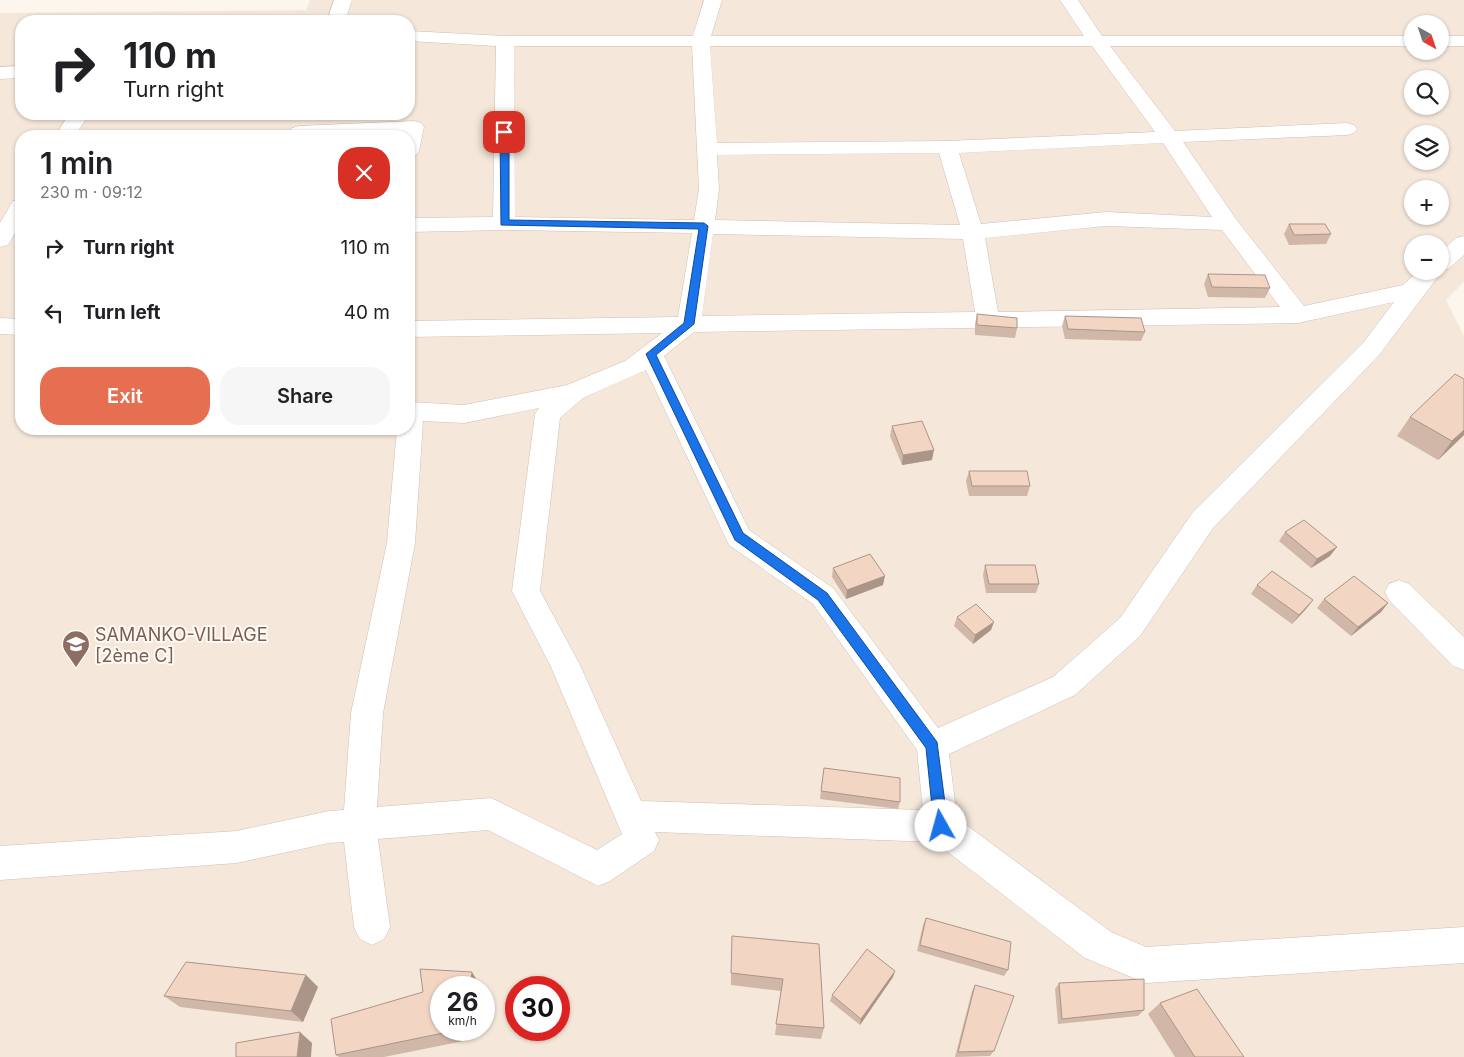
<!DOCTYPE html>
<html lang="en">
<head>
<meta charset="utf-8">
<style>
	:root { --surface:#fff; --page:#f6f6f6; --text:#202124; --muted:#757577; --accent:#e76f51 }
	body { margin:0; font-family:Inter,sans-serif; background:var(--page); color:var(--text); height:100vh; display:flex; flex-direction:column; font-size:19px; white-space:nowrap }
	* { box-sizing:border-box; margin:0 }
	p { font-size:16px; color:var(--muted) }
	.icon { flex:none; width:28px; height:28px; fill:none; stroke:currentColor; stroke-width:2; stroke-linecap:round; stroke-linejoin:round }
	.map { position:relative; flex:1; overflow:hidden }
	.details { position:absolute; left:15px; top:130px; width:400px; height:305px; display:flex; flex-direction:column; background:var(--surface); border-radius:20px; box-shadow:0 1px 4px #0004 }
	.details>* { flex:none }
	.hud { position:absolute; left:15px; top:15px; width:400px; height:105px; border-radius:20px; box-shadow:0 1px 4px #0004; background:#fff; color:var(--text); overflow:hidden }
	.needle { width:32px; rotate:140deg }
	.tools { position:absolute; left:1404px; top:15px; display:grid; gap:10px }
	.tools a { display:grid; place-items:center; width:45px; height:45px; border-radius:50%; background:var(--surface); box-shadow:0 1px 4px #0004; font-size:25px }
	.speed { position:absolute; left:430px; top:976px; display:flex; gap:10px; font-size:25px; font-weight:700; text-align:center }
	.speed>* { display:grid; place-content:center; width:65px; height:65px; border-radius:50%; background:var(--surface); box-shadow:0 1px 4px #0004; line-height:1 }
	.speed small { font-size:12px; font-weight:400 }
	.speed .limit { border:8px solid #d22; background:#fff; color:#111 }
	.pin { position:absolute; display:grid; place-items:center; width:42px; height:42px; color:#fff; margin:-21px; border-radius:10px; box-shadow:0 2px 8px #0006 }
	.me { position:absolute; width:55px; margin:-28px; rotate:353deg; stroke-linejoin:round; filter:drop-shadow(0 0 4px #0008) }
	.turn { display:flex; align-items:center; gap:18px; height:105px; padding:0 25px; font-size:22px }
	.turn .icon { width:65px; height:65px; stroke-width:2.5 }
	.turn b { display:block; font-size:35px; line-height:42px }
	.round { display:grid; place-items:center; flex:none; width:52px; height:52px; border-radius:20px; background:var(--page) }
	.overview { display:flex; align-items:center; justify-content:space-between; height:85px; padding:0 25px }
	h1 { font-size:30px; font-weight:600; line-height:38px }
	.button { display:flex; gap:10px; margin-top:auto; padding:10px 25px }
	.button a { flex:1; height:58px; border-radius:20px; background:var(--accent); color:#fff; font-size:20px; font-weight:600; line-height:58px; text-align:center }
	.button a+a { background:var(--page); color:var(--text) }
	ul { padding:0; list-style:none }
	li { display:flex; align-items:center; gap:15px; height:65px; padding:0 25px }
	li div { flex:1 }
	li b { display:block; font-size:19px }
	li em { font-style:normal }
	.map>svg:first-child { display:block }
</style>
</head>
<body>
<div class="map">
<svg width="1464" height="1057" viewBox="0 0 1464 1057">
	<rect width="100%" height="100%" fill="#fdf6ec"/>
	<path fill="#f5e8da" fill-rule="evenodd" d="M 310,0 L 1464,0 L 1464,282 L 1446,300 L 1464,336 L 1464,1057 L 0,1057 L 0,13 L 306,10 ZM 21,21 L 409,21 L 409,114 L 21,114 ZM 1412,24 L 1440,24 L 1440,51 L 1412,51 ZM 1412,79 L 1440,79 L 1440,106 L 1412,106 ZM 1412,134 L 1440,134 L 1440,161 L 1412,161 ZM 21,136 L 409,136 L 409,429 L 21,429 ZM 1412,189 L 1440,189 L 1440,216 L 1412,216 ZM 1412,244 L 1440,244 L 1440,271 L 1412,271 ZM 441,988 L 484,988 L 484,1030 L 441,1030 ZM 516,988 L 559,988 L 559,1030 L 516,1030 Z"/>
	<g fill="none" stroke-linecap="round" stroke-linejoin="round">
		<g stroke="#d1beb0" stroke-width="1">
			<g id="minor">
				<polygon points="334,0 352,0 345,21 327,21"/>
				<path d="M 704,0 L 722,0 L 711,36 L 1084,36 L 1060,0 L 1078,0 L 1102,36 L 1412,36 L 1412,46 L 1110,46 L 1175,131 L 1347,123 L 1354,125 L 1357,129 L 1354,133 L 1347,135 L 1183,142 L 1236,219 L 1304,306 L 1403,285 L 1418,271 L 1440,271 L 1440,252 L 1456,238 L 1464,236 L 1464,255 L 1448,269 L 1443,270 L 1379,355 L 1213,528 L 1140,636 L 1075,695 L 949,754 L 957,818 L 1111,932 L 1146,947 L 1464,927 L 1464,963 L 1146,983 L 1085,958 L 935,842 L 655,832 L 659,840 L 654,851 L 610,881 L 598,886 L 488,830 L 378,839 L 390,927 L 384,939 L 372,945 L 360,939 L 354,927 L 344,842 L 329,843 L 237,863 L 0,880 L 0,846 L 237,831 L 329,811 L 344,810 L 351,713 L 387,543 L 397,429 L 409,429 L 409,402 L 464,405 L 567,385 L 625,361 L 662,333 L 409,337 L 409,321 L 678,317 L 692,233 L 504,230 L 409,232 L 409,218 L 493,217 L 496,46 L 409,41 L 409,31 L 505,36 L 693,36 ZM 514,46 L 692,46 L 699,189 L 694,220 L 515,217 ZM 710,46 L 1092,46 L 1155,132 L 947,141 L 717,143 ZM 1163,143 L 1212,217 L 1106,212 L 981,224 L 959,153 ZM 939,153 L 960,225 L 715,220 L 719,189 L 717,155 ZM 1106,226 L 1222,230 L 1280,307 L 998,312 L 985,238 ZM 713,234 L 963,239 L 975,312 L 702,316 ZM 1394,302 L 1363,343 L 1193,512 L 1120,618 L 1053,677 L 938,728 L 833,588 L 749,530 L 664,356 L 694,332 L 1298,323 ZM 646,370 L 729,545 L 813,604 L 917,750 L 923,810 L 641,801 L 579,663 L 540,591 L 560,418 L 583,398 ZM 539,408 L 535,414 L 512,591 L 551,667 L 622,834 L 597,850 L 491,798 L 377,807 L 383,713 L 415,543 L 423,421 L 464,423 Z"/>
				<rect x="1440" y="36" width="24" height="10"/>
				<polygon points="21,66 21,78 0,79 0,67"/>
				<polygon points="69,114 89,114 75,136 55,136"/>
				<polygon points="414,121 421,123 424,127 419,151 416,155 409,157 409,136 402,136 403,133 292,136 289,132 292,128 299,126"/>
				<polygon points="21,200 21,223 8,245 0,247 0,223 13,201"/>
				<polygon points="0,318 21,319 21,335 0,334"/>
				<polygon points="1399,580 1409,584 1464,637 1464,670 1453,666 1389,600 1385,592 1389,584"/>
			</g>
		</g>
		<use href="#minor" fill="#fff" fill-rule="evenodd"/>
	</g>
	<g fill="#d1b7a8">
		<polygon points="1289,224 1331,234 1326,244 1289,245 1284,234"/>
		<polygon points="1208,274 1270,288 1265,298 1208,297 1204,284"/>
		<polygon points="977,314 1017,328 1015,338 975,335 975,324"/>
		<polygon points="1065,316 1145,332 1141,341 1065,339 1062,326"/>
		<polygon points="1464,379 1464,435 1438,460 1397,436 1410,417"/>
		<polygon points="892,426 932,460 902,465 890,436"/>
		<polygon points="969,471 1030,486 1027,496 969,496 966,481"/>
		<polygon points="1285,532 1330,556 1311,568 1279,541"/>
		<polygon points="985,565 1039,584 1036,593 986,593 983,575"/>
		<polygon points="833,568 883,585 846,599 832,577"/>
		<polygon points="1257,585 1313,600 1306,609 1292,624 1251,594"/>
		<polygon points="1324,599 1388,603 1381,612 1351,636 1317,608"/>
		<polygon points="957,617 991,630 973,644 954,626"/>
		<polygon points="824,768 900,802 898,809 820,799"/>
		<polygon points="926,918 1008,970 1004,976 917,951 923,925"/>
		<polygon points="819,944 824,1028 821,1039 775,1035 781,991 731,985 731,973"/>
		<polygon points="893,977 860,1025 830,1001 832,995"/>
		<polygon points="1059,983 1144,1010 1138,1016 1058,1024 1055,989"/>
		<polygon points="479,984 441,1030 474,1030 474,1039 384,1057 339,1057 336,1055"/>
		<polygon points="975,985 994,1051 990,1056 955,1057 972,991"/>
		<polygon points="318,987 303,1022 180,1007 164,996"/>
		<polygon points="1160,1003 1244,1057 1175,1057 1148,1014"/>
	</g>
	<g fill="#aa9588">
		<polygon points="1464,430 1464,435 1438,460 1452,441"/>
		<polygon points="934,450 932,460 902,465 903,455"/>
		<polygon points="1337,547 1330,556 1311,568 1317,559"/>
		<polygon points="885,576 883,585 846,599 847,590"/>
		<polygon points="1313,600 1306,609 1292,624 1299,615"/>
		<polygon points="1388,603 1381,612 1351,636 1358,627"/>
		<polygon points="994,622 991,630 973,644 975,635"/>
		<polygon points="895,971 893,977 860,1025 861,1019"/>
		<polygon points="472,972 479,984 479,988 470,988"/>
		<polygon points="306,975 318,987 303,1022 291,1011"/>
		<polygon points="467,1030 474,1030 474,1039"/>
		<polygon points="300,1032 312,1043 311,1057 297,1057"/>
	</g>
	<g fill="#f3d5c3" stroke="#aa9588">
		<polygon points="1289,224 1325,224 1331,234 1294,235"/>
		<polygon points="1208,274 1265,275 1270,288 1212,287"/>
		<polygon points="977,314 1017,318 1017,328 977,325"/>
		<polygon points="1065,316 1141,318 1145,332 1068,329"/>
		<polygon points="1455,374 1464,379 1464,430 1452,441 1410,417"/>
		<polygon points="922,421 934,450 903,455 892,426"/>
		<polygon points="969,471 1027,471 1030,486 972,486"/>
		<polygon points="1304,520 1337,547 1317,559 1285,532"/>
		<polygon points="870,554 885,576 847,590 833,568"/>
		<polygon points="985,565 1035,565 1039,584 989,584"/>
		<polygon points="1272,571 1313,600 1299,615 1257,585"/>
		<polygon points="1354,576 1388,603 1358,627 1324,599"/>
		<polygon points="976,604 994,622 975,635 957,617"/>
		<polygon points="824,768 900,778 900,802 821,791"/>
		<polygon points="926,918 1011,942 1008,970 920,945"/>
		<polygon points="732,936 819,944 824,1028 776,1024 783,979 731,973"/>
		<polygon points="867,949 895,971 861,1019 832,995"/>
		<polygon points="186,962 306,975 291,1011 164,996"/>
		<polygon points="420,969 472,972 470,988 441,988 441,1030 458,1030 336,1055 331,1019 423,992"/>
		<polygon points="1144,979 1144,1010 1062,1019 1059,983"/>
		<polygon points="975,985 1014,996 994,1051 958,1052"/>
		<polygon points="1197,989 1244,1057 1195,1057 1160,1003"/>
		<polygon points="300,1032 297,1057 236,1057 236,1043"/>
	</g>
	<polygon fill="#1a73e8" stroke="#114b97" points="504,129 509,132 509,220 704,223 708,226 694,324 656,355 743,533 827,593 937,742 948,826 946,830 941,832 936,830 934,826 926,748 818,600 735,540 646,354 684,323 699,229 501,225 500,132"/>
	<defs>
		<g id="school-pin" transform="scale(1.4375)"><path d="M0 17L-7.5 6A9.5 9.5 0 1 1 7.5 6Z" fill="#8d6e63" stroke="#fffaf3"/><path d="M0-5L7-2L0 1L-7-2ZM-4 1L0 2.5L4 1V4Q0 6-4 4Z" fill="#fff"/></g>
	</defs>
	<g fill-rule="evenodd">
		<use href="#school-pin" x="76" y="644"/>
	</g>
	<g text-anchor="middle" dominant-baseline="central" stroke-width="4" stroke-linejoin="round" paint-order="stroke">
		<g font-size="18" fill="#785e54" stroke="#fffaf3" text-anchor="start">
			<text x="95" y="634">SAMANKO-VILLAGE<tspan x="95" dy="21">[2ème C]</tspan></text>
		</g>
	</g>
</svg>
<div class="tools">
<a><svg class="needle" viewBox="-14 -14 28 28"><path d="M0-13l5 13h-10z" fill="#e53935"/><path d="M0 13l5-13h-10z" fill="#757577"/></svg></a>
<a><svg class="icon" aria-label="search" viewBox="0 0 24 24"><circle cx="10" cy="10" r="6"/><path d="M15 15l6 6"/></svg></a>
<a><svg class="icon" aria-label="layers" viewBox="0 0 24 24"><path d="M12 4l9 5-9 5-9-5zM3 14l9 5 9-5"/></svg></a>
<a>+</a>
<a>−</a>
</div>
<div class="speed"><div>26<small>km/h</small></div><div class="limit">30</div></div>
<div class="pin" style="left:504px;top:132px;background:#d93025"><svg class="icon" aria-label="arrive" viewBox="0 0 24 24"><path d="M6 21V4h12l-3 4 3 4H6"/></svg></div>
<svg class="me" style="left:941px;top:826px" viewBox="-20 -20 40 40"><circle r="19" fill="#fff"/><path d="M0-13L10 11 0 6-10 11z" fill="#1a73e8"/></svg>
<div class="hud">
<div class="turn"><svg class="icon" aria-label="right" viewBox="0 0 24 24"><path d="M7 20v-9h11M14 6l5 5-5 5"/></svg><div><b>110 m</b>Turn right</div></div>
</div>
<section class="details">
<div class="overview"><div><h1>1 min</h1><p>230 m · 09:12</p></div><a class="round" style="background:#d93025;color:#fff"><svg class="icon" aria-label="close" viewBox="0 0 24 24"><path d="M6 6l12 12M18 6L6 18"/></svg></a></div>
<ul>
<li><svg class="icon" aria-label="right" viewBox="0 0 24 24"><path d="M7 20v-9h11M14 6l5 5-5 5"/></svg><div><b>Turn right</b></div><em>110 m</em></li>
<li><svg class="icon" aria-label="left" viewBox="0 0 24 24"><path d="M17 20v-9H6M10 6l-5 5 5 5"/></svg><div><b>Turn left</b></div><em>40 m</em></li>
</ul>
<div class="button"><a>Exit</a><a>Share</a></div>
</section>
</div>
</body>
</html>
